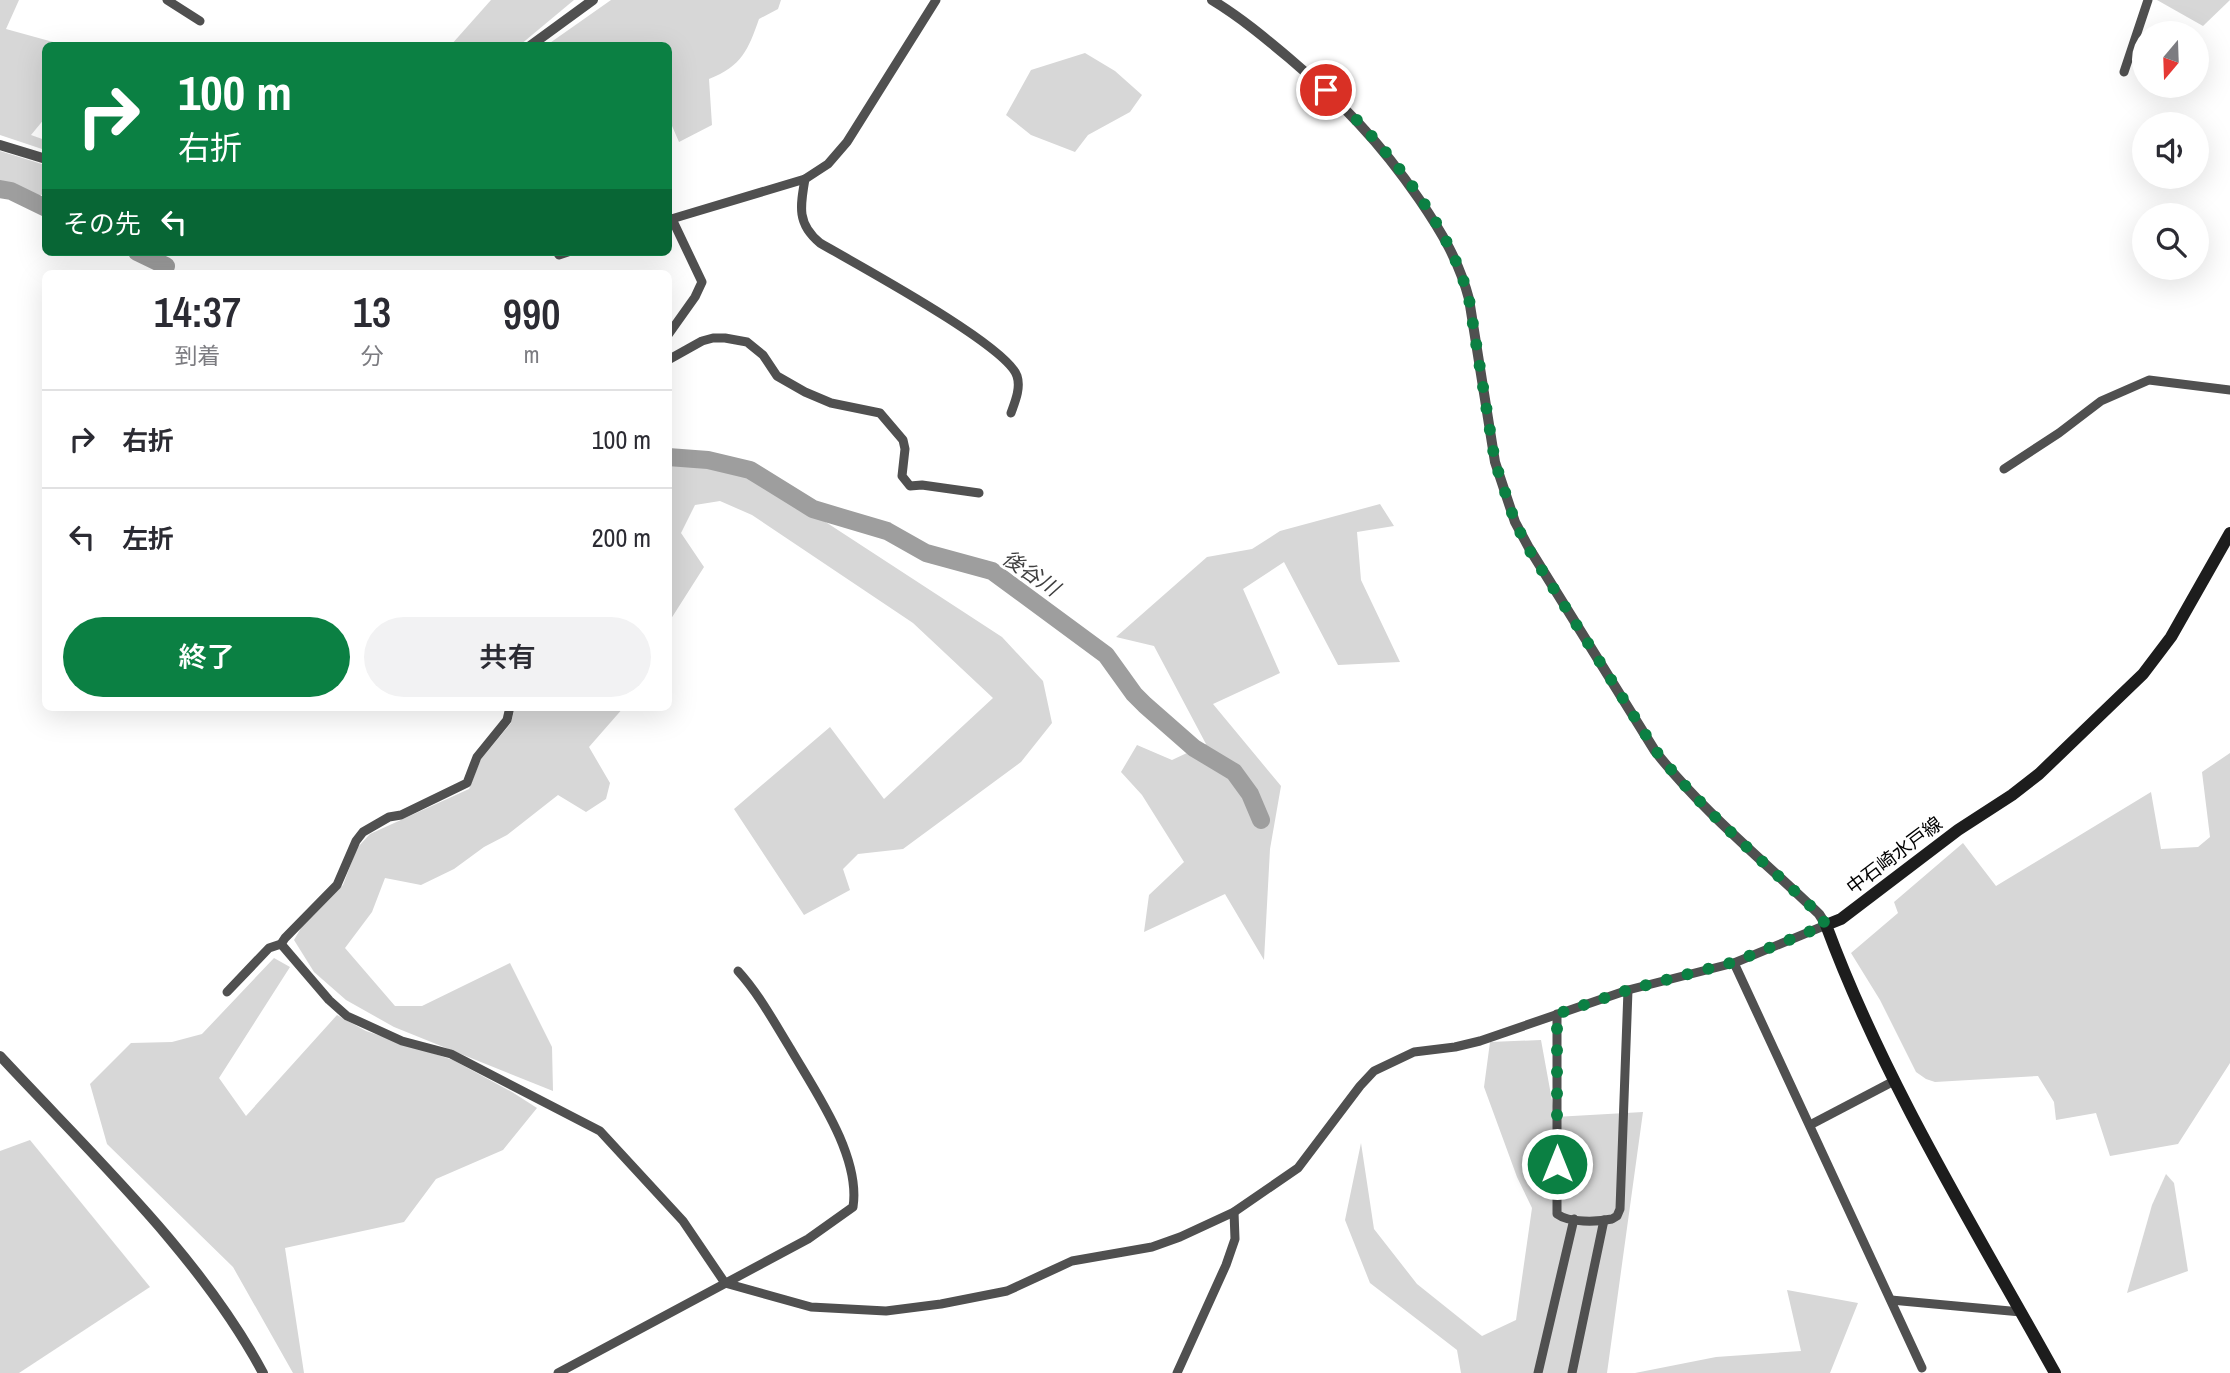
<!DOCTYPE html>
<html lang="ja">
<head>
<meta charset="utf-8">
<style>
	:root { --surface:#fff; --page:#f2f2f3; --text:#2b2b33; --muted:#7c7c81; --line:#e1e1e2; --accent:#0b8043 }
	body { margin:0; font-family:"Archivo Narrow","Noto Sans JP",sans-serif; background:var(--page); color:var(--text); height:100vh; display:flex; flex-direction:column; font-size:26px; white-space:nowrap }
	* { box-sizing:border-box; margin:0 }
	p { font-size:23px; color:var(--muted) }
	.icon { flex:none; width:38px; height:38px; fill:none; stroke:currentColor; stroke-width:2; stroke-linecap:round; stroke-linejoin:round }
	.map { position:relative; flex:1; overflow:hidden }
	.details { position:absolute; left:42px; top:270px; width:630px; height:441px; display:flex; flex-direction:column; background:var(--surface); border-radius:10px; box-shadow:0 7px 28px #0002 }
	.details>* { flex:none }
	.top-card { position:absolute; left:42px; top:42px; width:630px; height:214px; border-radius:10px; box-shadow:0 7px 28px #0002; background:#0b8043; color:#fff; overflow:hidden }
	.needle { width:46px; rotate:199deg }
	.controls { position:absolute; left:2132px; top:21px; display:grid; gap:14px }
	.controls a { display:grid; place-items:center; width:77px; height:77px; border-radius:50%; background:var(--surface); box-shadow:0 7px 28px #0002; font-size:35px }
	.pin { position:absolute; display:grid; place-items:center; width:60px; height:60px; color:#fff; margin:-30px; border:4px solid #fff; border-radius:50%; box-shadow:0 2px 7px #0007 }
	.me { position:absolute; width:77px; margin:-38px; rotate:0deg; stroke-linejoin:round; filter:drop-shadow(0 0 5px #0008) }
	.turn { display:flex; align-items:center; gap:24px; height:147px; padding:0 21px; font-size:32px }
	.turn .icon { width:91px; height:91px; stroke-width:2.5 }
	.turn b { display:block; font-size:49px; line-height:60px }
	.then { display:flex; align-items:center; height:66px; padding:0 21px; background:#0003; gap:14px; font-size:26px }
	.eta { display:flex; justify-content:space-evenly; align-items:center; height:119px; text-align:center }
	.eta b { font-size:42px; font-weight:600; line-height:49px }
	.cta { display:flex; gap:14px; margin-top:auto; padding:14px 21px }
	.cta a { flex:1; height:80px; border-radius:42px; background:var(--accent); color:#fff; font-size:28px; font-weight:600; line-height:80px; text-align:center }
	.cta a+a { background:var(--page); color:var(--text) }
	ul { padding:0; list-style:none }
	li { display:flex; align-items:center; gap:21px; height:98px; padding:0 21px; border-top:2px solid var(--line) }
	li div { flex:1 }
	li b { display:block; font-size:26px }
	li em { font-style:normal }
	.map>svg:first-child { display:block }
</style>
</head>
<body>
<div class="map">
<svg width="2230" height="1373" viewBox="0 0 2230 1373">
	<rect width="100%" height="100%" fill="#fff"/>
	<g fill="#d7d7d7">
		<polygon points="0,0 19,0 6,29 64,45 46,46 45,118 31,135 45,140 45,150 0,135"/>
		<polygon points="491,0 574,0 520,45 451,45"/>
		<path d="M 611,0 L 781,0 L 778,9 L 759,19 C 748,50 742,66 709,79 L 712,125 L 679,142 L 669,119 L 668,46 L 547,45 Z"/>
		<polygon points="2157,0 2230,0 2203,26"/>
		<polygon points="1085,53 1115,71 1142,95 1130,112 1088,135 1075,152 1031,135 1006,115 1031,70"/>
		<polygon points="0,151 45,165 45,193 35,198 0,185"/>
		<polygon points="669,460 718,464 752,474 1002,637 1043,681 1052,723 1021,762 903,849 858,854 843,869 850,890 804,915 734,809 830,727 884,799 993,698 913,623 752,515 720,501 695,505 681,533 704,567 669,622"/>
		<polygon points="1380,504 1394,526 1357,532 1361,580 1400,662 1338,665 1284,562 1243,589 1280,673 1213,704 1281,786 1270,849 1264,960 1225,894 1144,932 1149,895 1184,862 1142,795 1121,772 1137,745 1172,760 1206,744 1154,646 1116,637 1207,557 1252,549 1280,531"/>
		<polygon points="515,707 624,707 589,747 610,783 606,799 586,812 558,795 507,835 484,847 454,869 421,885 385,878 372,912 345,948 395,1006 422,1006 510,963 552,1047 553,1091 394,1027 346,1000 314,972 294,940 305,921 343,885 357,848 370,834 469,789 481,759 511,723"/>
		<polygon points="2230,753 2230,1063 2178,1144 2110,1156 2096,1113 2056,1120 2054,1102 2038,1076 1935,1082 1926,1079 1916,1072 1880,1000 1851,953 1898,913 1894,902 1963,843 1996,886 2151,792 2161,849 2198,847 2210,837 2202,772"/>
		<polygon points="274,958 290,967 219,1078 246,1116 337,1015 366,1031 453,1060 512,1092 537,1108 503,1150 436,1179 404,1222 285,1248 304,1373 293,1373 233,1267 107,1144 90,1084 131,1043 172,1042 202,1034"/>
		<polygon points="1541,1040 1555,1117 1643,1112 1607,1373 1461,1373 1457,1350 1370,1283 1345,1220 1361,1143 1374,1229 1417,1284 1482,1336 1516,1320 1532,1208 1517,1177 1484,1087 1490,1042"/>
		<polygon points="30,1140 150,1287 19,1373 0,1373 0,1151"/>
		<polygon points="2166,1174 2174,1183 2188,1271 2127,1293 2152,1205"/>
		<polygon points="1787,1290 1858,1303 1830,1373 1635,1373 1716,1357 1801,1351"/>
	</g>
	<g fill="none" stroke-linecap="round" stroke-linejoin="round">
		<g stroke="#9e9e9e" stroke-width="18">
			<polyline points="0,189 11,191 46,208"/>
			<polyline points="137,252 166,266"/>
			<polyline points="668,457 708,460 750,470 813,509 887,531 926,553 992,571 1106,655 1134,694 1145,705 1194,748 1234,772 1250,794 1261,820"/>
		</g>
		<g stroke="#505050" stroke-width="9">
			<polyline points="167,0 200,21"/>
			<polyline points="2124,72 2148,0"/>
			<path d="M 805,179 C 800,207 797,224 820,243 C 854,263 1007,345 1017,376 C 1021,388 1015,402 1011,413"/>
			<polyline points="668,220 805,179 828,164 847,142 936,0"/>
			<polyline points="557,252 559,255 568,252"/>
			<polyline points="668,335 695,297 702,282 672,219"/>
			<polyline points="668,360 702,341 713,338 725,338 747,342 763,355 777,376 805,392 831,403 880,413 903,440 905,449 902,476 910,486 922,485 979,493"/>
			<polyline points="2004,469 2059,433 2101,401 2149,380 2230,390"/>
			<polyline points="281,944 329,1000 347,1016 402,1041 451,1054 600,1131 683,1221 725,1283 811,1307 886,1311 941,1304 1007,1291 1072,1261 1152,1247 1180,1237 1234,1212 1298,1168 1360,1086 1374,1071 1414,1052 1455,1047 1480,1041 1628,990 1734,963 1826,925"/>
			<polyline points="1734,963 1922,1368"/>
			<polyline points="227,992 269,948 281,944 285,938 337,885 356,841 363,832 389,817 401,815 467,783 477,757 507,720 510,707"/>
			<path d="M 1557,1014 L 1557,1214 C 1569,1223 1597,1222 1612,1219 L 1617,1216 L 1620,1209 L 1628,990"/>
			<polyline points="1810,1125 1894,1081"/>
			<polyline points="1891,1300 2021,1312"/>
			<path d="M 558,1373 L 808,1239 L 853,1207 C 861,1156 815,1091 790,1048 C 774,1022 759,994 738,971"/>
			<polyline points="1177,1373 1226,1265 1235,1239 1234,1212"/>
			<polyline points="1538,1373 1574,1219"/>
			<polyline points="1572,1373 1604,1220"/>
		</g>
		<g stroke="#505050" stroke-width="10">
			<path d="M 1212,0 C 1240,17 1264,37 1289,58 C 1342,103 1380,142 1419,199 C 1441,231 1459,261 1469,299 L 1495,462 L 1515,522 L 1529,548 L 1655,751 C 1703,812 1764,861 1819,914 L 1826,925"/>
			<polyline points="530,46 593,0"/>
			<polyline points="0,145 46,159"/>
			<path d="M 0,1056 C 91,1154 200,1255 263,1373"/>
		</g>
		<path stroke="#1d1d1d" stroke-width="12" d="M 2055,1373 C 1974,1227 1884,1082 1826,925 L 1841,919 L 1958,830 L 2012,795 L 2039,774 L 2143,674 L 2171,637 L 2230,533"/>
	</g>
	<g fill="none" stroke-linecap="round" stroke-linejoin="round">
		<path stroke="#0b8043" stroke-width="12" stroke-dasharray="0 21.6" d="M 1326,90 C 1384,143 1449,222 1469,299 L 1495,462 L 1515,522 L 1528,548 L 1656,751 C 1703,812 1764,861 1819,914 L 1826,925 L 1734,962 L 1628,990 L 1557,1014 L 1557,1164"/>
	</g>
	<g text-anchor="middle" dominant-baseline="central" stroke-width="6" stroke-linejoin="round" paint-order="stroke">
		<g font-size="19" fill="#000" stroke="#fff">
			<text transform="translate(1894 855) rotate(-37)">中石崎水戸線</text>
		</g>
		<g font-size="21" font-style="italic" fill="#3f3f3f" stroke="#fff">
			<text transform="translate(1031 573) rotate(34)">後谷川</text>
		</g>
	</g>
</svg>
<div class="controls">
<a><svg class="needle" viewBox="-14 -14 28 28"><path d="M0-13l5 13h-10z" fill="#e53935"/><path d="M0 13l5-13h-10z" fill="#7c7c81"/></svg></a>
<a><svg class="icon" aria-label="sound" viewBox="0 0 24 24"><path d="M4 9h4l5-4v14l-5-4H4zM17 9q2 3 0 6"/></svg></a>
<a><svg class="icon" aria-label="search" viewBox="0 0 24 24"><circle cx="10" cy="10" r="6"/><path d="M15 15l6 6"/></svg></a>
</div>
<div class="pin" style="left:1326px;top:90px;background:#d93025"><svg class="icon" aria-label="arrive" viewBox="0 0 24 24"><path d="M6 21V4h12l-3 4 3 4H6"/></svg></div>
<svg class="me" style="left:1557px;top:1164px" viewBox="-20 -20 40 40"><circle r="17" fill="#0b8043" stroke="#fff" stroke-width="3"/><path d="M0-11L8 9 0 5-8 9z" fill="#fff"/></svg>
<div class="top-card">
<div class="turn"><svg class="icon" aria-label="right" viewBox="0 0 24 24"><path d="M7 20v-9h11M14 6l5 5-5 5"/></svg><div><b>100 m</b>右折</div></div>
<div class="then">その先<svg class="icon" aria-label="left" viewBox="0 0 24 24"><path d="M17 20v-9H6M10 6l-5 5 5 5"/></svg></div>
</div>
<section class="details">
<div class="eta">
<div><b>14:37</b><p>到着</p></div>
<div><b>13</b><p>分</p></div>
<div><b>990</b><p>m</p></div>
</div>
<ul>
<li><svg class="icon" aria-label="right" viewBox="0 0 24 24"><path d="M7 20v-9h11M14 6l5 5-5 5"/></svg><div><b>右折</b></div><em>100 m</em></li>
<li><svg class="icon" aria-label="left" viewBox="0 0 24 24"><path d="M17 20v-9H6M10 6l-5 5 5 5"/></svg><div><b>左折</b></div><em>200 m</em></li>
</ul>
<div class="cta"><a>終了</a><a>共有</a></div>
</section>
</div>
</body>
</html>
